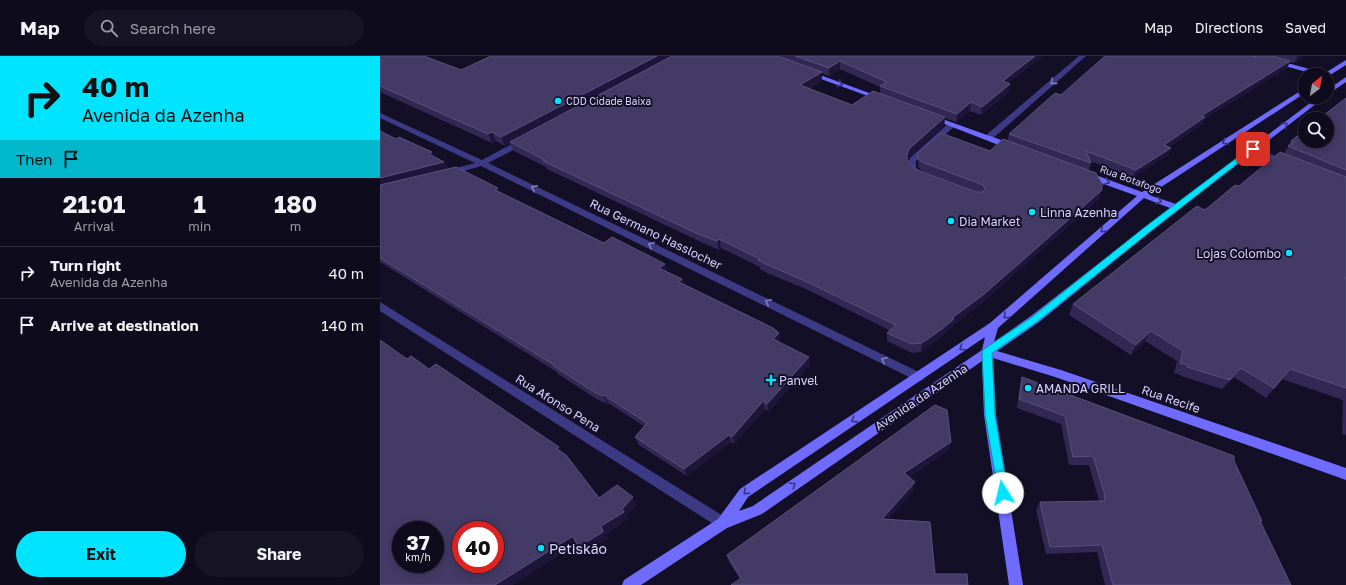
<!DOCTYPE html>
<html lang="en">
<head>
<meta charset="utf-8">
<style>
	:root { --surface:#0e0b1c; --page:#171425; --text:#f1f3f6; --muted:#9b9ba3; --line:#2e2b3b; --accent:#00e5ff }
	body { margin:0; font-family:"Golos Text",sans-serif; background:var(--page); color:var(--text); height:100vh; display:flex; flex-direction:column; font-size:15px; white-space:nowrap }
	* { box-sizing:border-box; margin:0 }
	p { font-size:13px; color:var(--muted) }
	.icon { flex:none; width:22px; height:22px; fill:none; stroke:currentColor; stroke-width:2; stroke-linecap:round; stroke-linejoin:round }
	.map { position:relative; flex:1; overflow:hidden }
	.details { display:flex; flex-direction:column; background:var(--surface); width:380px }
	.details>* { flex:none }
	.top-card { background:#00e5ff; color:#111; overflow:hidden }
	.needle { width:26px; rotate:31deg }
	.buttons { position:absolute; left:918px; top:12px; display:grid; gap:8px }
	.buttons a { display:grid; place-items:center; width:36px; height:36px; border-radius:50%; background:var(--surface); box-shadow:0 2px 10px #0003,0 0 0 1px var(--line); font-size:20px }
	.speed { position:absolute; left:12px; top:465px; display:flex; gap:8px; font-size:20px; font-weight:700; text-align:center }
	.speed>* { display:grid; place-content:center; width:52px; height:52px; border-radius:50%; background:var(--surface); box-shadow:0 2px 10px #0003,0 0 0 1px var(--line); line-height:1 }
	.speed small { font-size:10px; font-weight:400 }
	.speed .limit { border:6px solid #d22; background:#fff; color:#111 }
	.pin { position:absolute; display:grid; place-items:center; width:34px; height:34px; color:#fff; margin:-17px; border-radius:8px; box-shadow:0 2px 6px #0006 }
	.me { position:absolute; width:44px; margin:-22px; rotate:351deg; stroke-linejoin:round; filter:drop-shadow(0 0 3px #0008) }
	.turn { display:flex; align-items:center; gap:14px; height:84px; padding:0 16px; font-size:18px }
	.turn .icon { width:52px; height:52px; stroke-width:2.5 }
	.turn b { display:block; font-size:28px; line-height:34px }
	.then { display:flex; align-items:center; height:38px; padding:0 16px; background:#0003; gap:8px; font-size:15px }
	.eta { display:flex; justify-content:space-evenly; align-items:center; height:68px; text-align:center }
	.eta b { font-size:24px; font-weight:700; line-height:28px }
	.action { display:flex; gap:8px; margin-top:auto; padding:8px 16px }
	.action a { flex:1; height:46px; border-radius:24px; background:var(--accent); color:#111; font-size:16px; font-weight:700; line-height:46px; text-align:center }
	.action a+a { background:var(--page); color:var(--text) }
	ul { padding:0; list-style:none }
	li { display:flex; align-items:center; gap:12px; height:52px; padding:0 16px; border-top:1px solid var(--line) }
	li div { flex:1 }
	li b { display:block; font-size:15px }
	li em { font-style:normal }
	header { display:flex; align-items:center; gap:24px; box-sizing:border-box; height:56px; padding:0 20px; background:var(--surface); border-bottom:1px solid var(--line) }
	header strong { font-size:19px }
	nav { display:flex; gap:22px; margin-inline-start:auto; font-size:14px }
	.search { width:280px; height:36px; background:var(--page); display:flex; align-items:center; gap:10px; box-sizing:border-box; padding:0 14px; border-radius:22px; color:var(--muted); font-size:15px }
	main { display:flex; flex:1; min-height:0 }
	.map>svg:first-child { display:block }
</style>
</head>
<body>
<header>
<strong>Map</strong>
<div class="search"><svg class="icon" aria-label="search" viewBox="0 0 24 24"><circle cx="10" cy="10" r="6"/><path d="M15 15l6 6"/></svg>Search here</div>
<nav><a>Map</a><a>Directions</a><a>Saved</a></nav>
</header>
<main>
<section class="details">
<div class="top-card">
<div class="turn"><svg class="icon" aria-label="right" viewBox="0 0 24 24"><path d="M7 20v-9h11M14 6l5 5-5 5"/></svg><div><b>40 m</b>Avenida da Azenha</div></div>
<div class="then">Then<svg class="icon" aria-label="arrive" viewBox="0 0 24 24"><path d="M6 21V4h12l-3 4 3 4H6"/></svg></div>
</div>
<div class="eta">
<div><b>21:01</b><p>Arrival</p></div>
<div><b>1</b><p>min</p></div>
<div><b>180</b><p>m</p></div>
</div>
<ul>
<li><svg class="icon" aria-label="right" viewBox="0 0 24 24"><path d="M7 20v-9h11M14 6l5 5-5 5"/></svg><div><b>Turn right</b><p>Avenida da Azenha</p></div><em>40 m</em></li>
<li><svg class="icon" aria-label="arrive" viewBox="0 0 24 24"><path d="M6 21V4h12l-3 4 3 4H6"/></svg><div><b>Arrive at destination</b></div><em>140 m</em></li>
</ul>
<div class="action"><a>Exit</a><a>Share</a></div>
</section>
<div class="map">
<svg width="966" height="529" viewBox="0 0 966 529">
	<rect width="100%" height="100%" fill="#130f26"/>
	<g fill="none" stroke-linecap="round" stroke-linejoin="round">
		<path fill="#3d3a85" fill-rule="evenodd" d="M 569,67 L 572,67 L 576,69 L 536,105 L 536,112 L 542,116 L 542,120 C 535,121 529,115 527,109 L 530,102 Z"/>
		<g fill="#3d3a85" fill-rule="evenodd">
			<polygon points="699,0 706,0 611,84 605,84 605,80"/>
			<polygon points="0,57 102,104 141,83 147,83 147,87 108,107 543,318 544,321 543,324 539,325 535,324 101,110 71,119 65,119 65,115 95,107 0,62"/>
			<polygon points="870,91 876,91 910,107 909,109 903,109 870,95"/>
			<polygon points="0,246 348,463 349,467 348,471 343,473 338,471 0,255"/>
		</g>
		<g fill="#6f6bff" fill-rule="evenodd">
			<polygon points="870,0 880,0 945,17 966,4 966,9 947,21 947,19 937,19"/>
			<polygon points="429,15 503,42 504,43 499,44 427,18 426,17"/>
			<polygon points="966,21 966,26 947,39 947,34"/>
			<path d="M 925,32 L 925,37 L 769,139 L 796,148 L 938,41 L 945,41 L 771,175 L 659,266 L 617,295 L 681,314 L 966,412 L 966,424 L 675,321 L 613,302 L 616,359 L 643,529 L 629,529 L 604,359 L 602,305 L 382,458 L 347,472 L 261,529 L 242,529 L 244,524 L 338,463 L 360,433 L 610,267 L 757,140 L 704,121 L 704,117 L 710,117 L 762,136 ZM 764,142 L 790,152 L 651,260 L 614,286 L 618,272 ZM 605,281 L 602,294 L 373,450 L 359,455 L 368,441 Z"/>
			<polygon points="551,59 635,89 636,91 632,93 629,93 549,62 547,61"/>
		</g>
	</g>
	<g fill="#312854" fill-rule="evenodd">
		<path d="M 0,0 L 81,14 L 111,0 L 663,0 L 628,27 L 629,36 L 601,59 L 590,55 L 576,66 L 565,62 L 564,70 L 529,101 L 528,104 L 535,113 L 597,136 L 542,115 L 538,111 L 538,97 L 610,95 L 628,84 L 629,78 L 681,39 L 875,1 L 876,0 L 925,0 L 914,7 L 910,6 L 907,12 L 824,63 L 822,68 L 789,91 L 791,92 L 788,99 L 753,121 L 710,105 L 711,107 L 709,114 L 719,143 L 648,206 L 601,248 L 573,269 L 572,271 L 561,281 L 541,296 L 532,297 L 507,285 L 507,277 L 509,274 L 426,233 L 387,217 L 380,213 L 380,211 L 341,192 L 339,194 L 321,186 L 167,113 L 166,111 L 134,95 L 130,87 L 125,90 L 116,85 L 112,87 L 0,36 ZM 460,13 L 500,31 L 500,38 L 472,49 L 429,33 L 442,24 L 442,17 L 449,20 Z"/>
		<polygon points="966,42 966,379 962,378 963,344 902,323 886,342 854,321 842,333 801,320 801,319 794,317 797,305 765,285 751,299 689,259 693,248 904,98 911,85"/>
		<polygon points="0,75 64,106 69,113 120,136 224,187 285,208 287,216 302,223 304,228 400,284 399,286 429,301 430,309 389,355 385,353 354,388 351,386 307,420 259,389 255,381 264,370 228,347 227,348 218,344 178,318 177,316 0,206"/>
		<polygon points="642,321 854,405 882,465 881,466 911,529 725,529 717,496 666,498 656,454 660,446 719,445 709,409 689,409 681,368 637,352 640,330"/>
		<polygon points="571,386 569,394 529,421 534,434 508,463 360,523 349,506 347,499"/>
	</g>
	<g fill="#1d163a">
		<polygon points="277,0 294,0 130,86 130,87 125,90 121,81"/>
		<polygon points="655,0 663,0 621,33 623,25"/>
		<polygon points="918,0 925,0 914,7"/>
		<polygon points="460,5 460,13 449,20 449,12"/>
		<polygon points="910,5 907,12 824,63 822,68 780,97 784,89 821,60"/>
		<polygon points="442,16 442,24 421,37 420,29"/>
		<polygon points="630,28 629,36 601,59 602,51"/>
		<polygon points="591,46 590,55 576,66 577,58"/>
		<polygon points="565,61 564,70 529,101 526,107 527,99 529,93"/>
		<polygon points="112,76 116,85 112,87 108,78"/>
		<polygon points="791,92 788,99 753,121 756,114"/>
		<polygon points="52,96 56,104 49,98"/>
		<polygon points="64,106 69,113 0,131 0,122"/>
		<polygon points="118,132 122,140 115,134"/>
		<polygon points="722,134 719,143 648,206 601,248 573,269 572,271 561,281 541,296 542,287"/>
		<polygon points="339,183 341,192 339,194 337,185"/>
		<polygon points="285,208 287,216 282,220 279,212"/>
		<polygon points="302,223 305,231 299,226"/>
		<polygon points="771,275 765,285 751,299 756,289"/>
		<polygon points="399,277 400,284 394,291 393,283"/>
		<polygon points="429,301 430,309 389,355 387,348"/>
		<polygon points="861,312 854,321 842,333 850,324"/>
		<polygon points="224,339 228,347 227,348 223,340"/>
		<polygon points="383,345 385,353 354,388 352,381"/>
		<polygon points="349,379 351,386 307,420 304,413"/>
		<polygon points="571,386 569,394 523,425 524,417"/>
		<polygon points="179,391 185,399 177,393"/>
		<polygon points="535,426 534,434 502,470 502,463"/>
		<polygon points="253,441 257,448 247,460 249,463 226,478 228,483 204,498 198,491 221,470 242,453"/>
		<polygon points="193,480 199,487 133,529 115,529"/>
	</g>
	<g fill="#433a66" stroke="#5a527e" fill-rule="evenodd">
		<polygon points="0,0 44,0 81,14 111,0 277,0 121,81 112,76 108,78 0,30"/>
		<polygon points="292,0 397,0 442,16 420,29 472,49 493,35 565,61 529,93 527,99 527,104 535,113 596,136 603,136 605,133 603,129 542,106 538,103 538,97 561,77 610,95 623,83 716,117 722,128 722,134 651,197 603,239 572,262 574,263 562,273 542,287 532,288 507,277 516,269 425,225 386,208 378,204 380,203 339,183 337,185 318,178 163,105 165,104 130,86"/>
		<polygon points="415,0 655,0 623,25 630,28 602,51 591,46 577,58 500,30 507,26 460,5 449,12"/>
		<polygon points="725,0 872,0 875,1 876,0 892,0 910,5 821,60 825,61 784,89 791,92 756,114 706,95 711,107 629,78 675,37 681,39"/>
		<polygon points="966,42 966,114 908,90 914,86 911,85 925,74 925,85 947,85 947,63 939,63"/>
		<polygon points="0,75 16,83 19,81 52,96 49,98 64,106 0,122"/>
		<polygon points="900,96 966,121 966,222 964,222 966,223 966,332 910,313 894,332 861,312 850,324 807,311 808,309 800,307 803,295 771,275 756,289 693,248 817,150 825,154 855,129 859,130"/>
		<polygon points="76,111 118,132 115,134 224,187 232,181 285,208 279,212 302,223 299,226 393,272 399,277 393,283 429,301 387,348 383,345 352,381 349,379 304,413 255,381 267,367 224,339 223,340 214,336 174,310 174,309 0,202 0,129"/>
		<path d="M 0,284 L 27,303 L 31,300 L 49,313 L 56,308 L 65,314 L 179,391 L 177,393 L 186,399 L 219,442 L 237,429 L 253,441 L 242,453 L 244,456 L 221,470 L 223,476 L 198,491 L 193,480 L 115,529 L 0,529 ZM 21,474 L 55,474 L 55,508 L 21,508 ZM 81,474 L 115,474 L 115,508 L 81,508 Z"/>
		<polygon points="642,321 854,400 854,405 882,465 880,465 911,529 733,529 722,489 670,491 660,446 725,445 724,439 725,439 713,400 693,401 685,360 639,343"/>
		<polygon points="555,349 567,354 571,386 524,417 535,426 502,463 550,466 555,518 587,518 588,529 351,529 361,522 347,499"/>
	</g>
	<defs><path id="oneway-chevron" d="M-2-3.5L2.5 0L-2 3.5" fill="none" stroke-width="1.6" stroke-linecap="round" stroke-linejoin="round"/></defs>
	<g stroke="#837fbc">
		<use href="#oneway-chevron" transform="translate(673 26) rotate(139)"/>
		<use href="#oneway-chevron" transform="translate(154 132) rotate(-154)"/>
		<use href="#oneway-chevron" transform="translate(271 189) rotate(-154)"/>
		<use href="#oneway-chevron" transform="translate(388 246) rotate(-154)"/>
		<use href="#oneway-chevron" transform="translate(504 304) rotate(-154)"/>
	</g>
	<g stroke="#38347d">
		<use href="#oneway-chevron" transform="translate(460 28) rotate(20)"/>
		<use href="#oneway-chevron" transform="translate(905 69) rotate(-37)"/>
		<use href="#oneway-chevron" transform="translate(845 86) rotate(147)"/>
		<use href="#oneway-chevron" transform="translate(727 126) rotate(20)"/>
		<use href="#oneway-chevron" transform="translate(779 145) rotate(20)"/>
		<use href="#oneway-chevron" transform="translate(723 174) rotate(139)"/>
		<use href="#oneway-chevron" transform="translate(626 260) rotate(139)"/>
		<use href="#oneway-chevron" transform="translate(582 292) rotate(146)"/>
		<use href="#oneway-chevron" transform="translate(474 364) rotate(147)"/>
		<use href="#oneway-chevron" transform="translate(413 429) rotate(-35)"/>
		<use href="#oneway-chevron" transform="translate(366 436) rotate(138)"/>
	</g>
	<polygon fill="#00e5ff" stroke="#0095a6" points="870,92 876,93 771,175 658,265 612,297 615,359 628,437 627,441 623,442 619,441 605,359 602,296 604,293 652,261 765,171"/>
	<g fill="#00e5ff" stroke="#130f26" stroke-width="1.5">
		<circle cx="178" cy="45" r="4"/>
		<circle cx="652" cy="156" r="4"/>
		<circle cx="571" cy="165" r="4"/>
		<circle cx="909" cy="197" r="4"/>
		<path d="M389 318h4v4h4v4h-4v4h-4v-4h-4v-4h4z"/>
		<circle cx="648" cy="332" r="4"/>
		<circle cx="161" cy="492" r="4"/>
	</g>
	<g text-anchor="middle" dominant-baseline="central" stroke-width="4" stroke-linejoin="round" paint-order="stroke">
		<g font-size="10" fill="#d9d4ff" stroke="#130f26" text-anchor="start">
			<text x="186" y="45">CDD Cidade Baixa</text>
		</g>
		<g font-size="10" fill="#d9d4ff" stroke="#130f26">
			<text transform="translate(751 123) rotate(20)">Rua Botafogo</text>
		</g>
		<g font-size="12" fill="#d9d4ff" stroke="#130f26" text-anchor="start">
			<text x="660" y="156">Linna Azenha</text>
			<text x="579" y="165">Dia Market</text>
			<text x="901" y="197" text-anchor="end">Lojas Colombo</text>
			<text x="399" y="324">Panvel</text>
			<text x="656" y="332">AMANDA GRILL</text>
		</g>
		<g font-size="12" fill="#d9d4ff" stroke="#130f26">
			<text transform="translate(276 178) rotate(26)">Rua Germano Hasslocher</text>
			<text transform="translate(541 341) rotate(-34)">Avenida da Azenha</text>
			<text transform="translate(791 343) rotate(19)">Rua Recife</text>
			<text transform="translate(178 347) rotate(32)">Rua Afonso Pena</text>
		</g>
		<g font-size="14" fill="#d9d4ff" stroke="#130f26" text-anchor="start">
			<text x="169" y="492">Petiskão</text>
		</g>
	</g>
</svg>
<div class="buttons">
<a><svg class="needle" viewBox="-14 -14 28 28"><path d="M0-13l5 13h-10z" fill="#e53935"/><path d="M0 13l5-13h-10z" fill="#9b9ba3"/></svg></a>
<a><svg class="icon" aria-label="search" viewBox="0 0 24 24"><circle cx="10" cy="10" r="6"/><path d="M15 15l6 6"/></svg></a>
</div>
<div class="speed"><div>37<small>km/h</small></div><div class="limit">40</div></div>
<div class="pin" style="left:873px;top:93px;background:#d93025"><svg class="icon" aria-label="arrive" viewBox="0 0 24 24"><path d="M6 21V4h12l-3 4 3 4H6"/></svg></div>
<svg class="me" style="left:623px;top:437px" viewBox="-20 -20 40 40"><circle r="19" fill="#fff"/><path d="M0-13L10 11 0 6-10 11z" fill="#00e5ff"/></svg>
</div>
</main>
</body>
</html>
